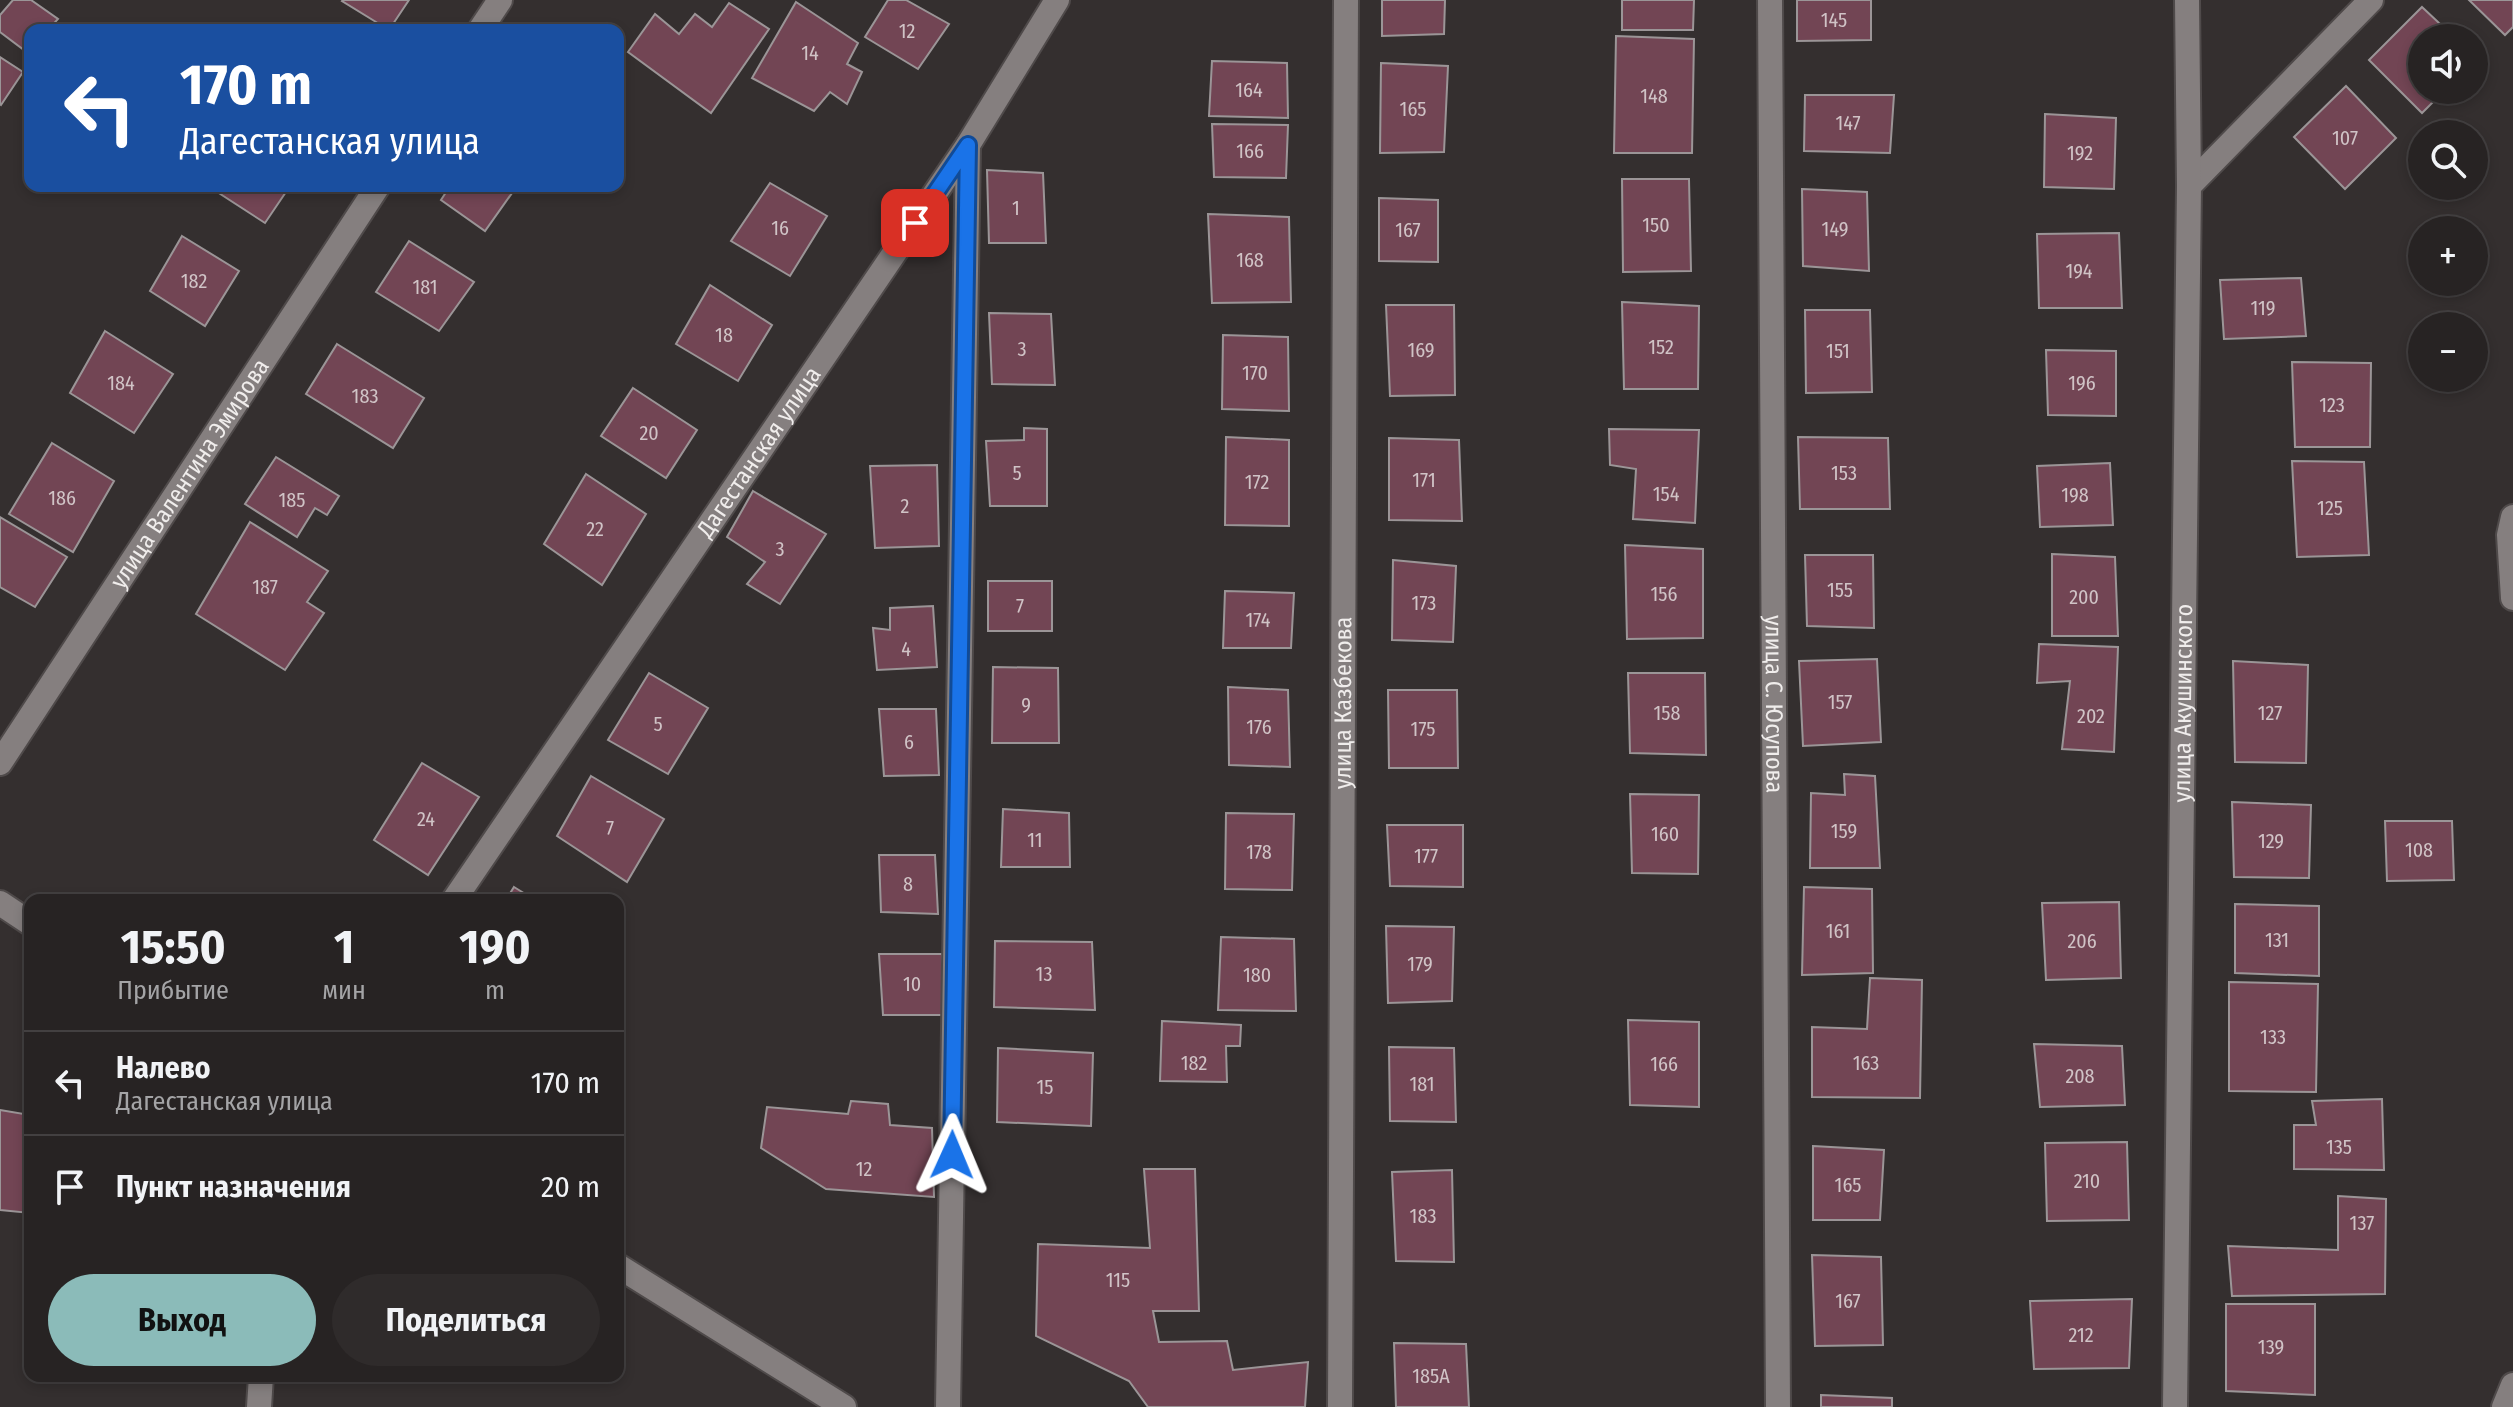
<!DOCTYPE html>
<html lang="ru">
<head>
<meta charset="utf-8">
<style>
	:root { --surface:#272323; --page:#2f2b2b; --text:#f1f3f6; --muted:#a4a4a6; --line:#434041; --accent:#8bbbb9 }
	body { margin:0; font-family:"Fira Sans Condensed",sans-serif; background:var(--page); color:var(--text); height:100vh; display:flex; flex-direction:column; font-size:30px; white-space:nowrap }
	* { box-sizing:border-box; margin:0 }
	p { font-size:26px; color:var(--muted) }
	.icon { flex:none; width:44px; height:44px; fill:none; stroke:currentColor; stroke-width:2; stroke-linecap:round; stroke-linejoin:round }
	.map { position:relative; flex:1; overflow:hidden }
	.details { position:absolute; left:24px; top:894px; width:600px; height:488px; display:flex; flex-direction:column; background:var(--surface); border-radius:16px; box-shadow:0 4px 12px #0003,0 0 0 2px var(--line) }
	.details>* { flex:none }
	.banner { position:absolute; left:24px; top:24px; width:600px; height:168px; border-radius:16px; box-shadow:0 4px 12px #0003,0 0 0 2px var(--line); background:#1a4fa0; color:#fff; overflow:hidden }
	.controls { position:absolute; left:2408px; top:24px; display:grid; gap:16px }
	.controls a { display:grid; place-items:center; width:80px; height:80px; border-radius:50%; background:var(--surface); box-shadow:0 4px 12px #0003,0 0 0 2px var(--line); font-size:40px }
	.pin { position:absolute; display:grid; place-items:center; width:68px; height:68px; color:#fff; margin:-34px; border-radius:16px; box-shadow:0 4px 12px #0006 }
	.me { position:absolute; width:88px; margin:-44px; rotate:1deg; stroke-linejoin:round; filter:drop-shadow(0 0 6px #0008) }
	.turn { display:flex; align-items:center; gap:28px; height:168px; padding:0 24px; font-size:36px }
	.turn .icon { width:104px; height:104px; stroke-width:2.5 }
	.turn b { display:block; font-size:56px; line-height:68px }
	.eta { display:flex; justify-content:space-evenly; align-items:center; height:136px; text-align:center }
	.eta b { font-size:48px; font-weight:700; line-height:56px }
	.button { display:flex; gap:16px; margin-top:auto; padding:16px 24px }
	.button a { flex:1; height:92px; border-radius:48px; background:var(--accent); color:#111; font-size:32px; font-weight:700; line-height:92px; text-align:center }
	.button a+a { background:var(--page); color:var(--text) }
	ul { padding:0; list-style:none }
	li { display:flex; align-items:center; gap:24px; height:104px; padding:0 24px; border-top:2px solid var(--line) }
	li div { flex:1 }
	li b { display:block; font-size:30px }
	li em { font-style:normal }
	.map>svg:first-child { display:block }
</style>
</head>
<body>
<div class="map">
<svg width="2513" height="1407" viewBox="0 0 2513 1407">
	<rect width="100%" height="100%" fill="#342f2f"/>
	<g fill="#724554" stroke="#9b9597" stroke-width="2">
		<polygon points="13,0 31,0 58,19 48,30 30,30 28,53 0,32 0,15"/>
		<polygon points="409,0 389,30 342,1 343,0"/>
		<polygon points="888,0 906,0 949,24 918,69 865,37"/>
		<polygon points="1382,0 1445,0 1444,34 1382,36"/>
		<polygon points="1622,0 1694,0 1693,30 1622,30"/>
		<polygon points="1797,0 1871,0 1871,40 1797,41"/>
		<polygon points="2469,0 2513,0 2513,27 2505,35"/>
		<polygon points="796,2 858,43 847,64 862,72 847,104 830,92 814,111 752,78"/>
		<polygon points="729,3 769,29 711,113 628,52 655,14 679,34 695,14 712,27"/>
		<polygon points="2422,7 2455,38 2422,38 2422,90 2445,90 2422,113 2369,60"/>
		<polygon points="1616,36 1694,39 1692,153 1614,153"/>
		<polygon points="0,57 23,72 1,105 0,104"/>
		<polygon points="1212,61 1287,63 1288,118 1209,116"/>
		<polygon points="1381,63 1448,66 1444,152 1380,153"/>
		<polygon points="2346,86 2396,138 2345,189 2294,137"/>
		<polygon points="1805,95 1894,95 1890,153 1804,151"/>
		<polygon points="2045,114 2116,118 2114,189 2044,187"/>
		<polygon points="1212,124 1288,125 1286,178 1214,177"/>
		<polygon points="987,170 1043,173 1046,243 989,243"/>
		<polygon points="1622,179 1689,179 1691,271 1623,272"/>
		<polygon points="770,183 827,216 790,276 731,241"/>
		<polygon points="208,186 290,186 265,223"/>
		<polygon points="450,186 517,186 485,231 441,200"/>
		<polygon points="1802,189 1867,192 1869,271 1803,266"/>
		<polygon points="1379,198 1438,200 1438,262 1379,261"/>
		<polygon points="1208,214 1289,217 1291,302 1212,303"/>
		<polygon points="2119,233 2122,308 2039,308 2037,234"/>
		<polygon points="182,236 239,271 205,326 150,291"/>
		<polygon points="409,241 474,282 439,331 376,292"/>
		<polygon points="2301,278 2306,336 2224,339 2220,280"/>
		<polygon points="710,285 772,325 738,381 676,344"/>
		<polygon points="1622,302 1699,306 1698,389 1624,389"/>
		<polygon points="1386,305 1454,305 1455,395 1390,396"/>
		<polygon points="1805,310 1870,310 1872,392 1806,393"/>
		<polygon points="989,313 1051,314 1055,385 992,384"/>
		<polygon points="105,331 173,374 134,433 70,393"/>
		<polygon points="1223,335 1288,337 1289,411 1222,409"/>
		<polygon points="337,344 424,398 393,448 306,394"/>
		<polygon points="2046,350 2116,351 2116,416 2048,415"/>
		<polygon points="2292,362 2371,363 2370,447 2295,447"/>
		<polygon points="633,388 697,430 666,478 601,436"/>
		<polygon points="1024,428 1047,429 1047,506 990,506 986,441 1024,440"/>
		<polygon points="1609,429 1699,430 1695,523 1633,519 1636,469 1610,465"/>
		<polygon points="1226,437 1289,440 1289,526 1225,525"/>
		<polygon points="1798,437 1888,438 1890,509 1800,509"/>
		<polygon points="1389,438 1459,440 1462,521 1389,520"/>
		<polygon points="52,443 114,481 73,552 9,514"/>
		<polygon points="276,457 339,496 327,515 315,508 297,537 245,504"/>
		<polygon points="2292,461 2364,462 2369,555 2297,557"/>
		<polygon points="2110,463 2113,525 2040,527 2037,466"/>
		<polygon points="937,465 939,546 875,548 870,466"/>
		<polygon points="586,474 646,514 602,585 544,544"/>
		<polygon points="753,491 826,534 780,604 747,584 765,562 727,537"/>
		<polygon points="0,517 67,557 35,607 0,587"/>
		<polygon points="250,522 328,571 307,602 324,613 285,670 196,614"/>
		<polygon points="1625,545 1703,549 1703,638 1627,639"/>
		<polygon points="2052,554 2115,557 2118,636 2052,636"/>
		<polygon points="1805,555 1873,555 1874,628 1807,626"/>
		<polygon points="1393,560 1456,566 1453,642 1392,640"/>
		<rect x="988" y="581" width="64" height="50"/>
		<polygon points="1225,591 1294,593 1291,648 1223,648"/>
		<polygon points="933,606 937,667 877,670 873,628 890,630 890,608"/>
		<polygon points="2039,644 2118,647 2114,752 2062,749 2070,681 2037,683"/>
		<polygon points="1877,659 1881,742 1803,746 1799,661"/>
		<polygon points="2233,661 2308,665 2306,763 2235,762"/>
		<polygon points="993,667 1058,668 1059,743 992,743"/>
		<polygon points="649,673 708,708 668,774 608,740"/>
		<polygon points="1628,673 1705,673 1706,755 1630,753"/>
		<polygon points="1228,687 1288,690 1290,767 1229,765"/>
		<polygon points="1388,690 1457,690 1458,768 1389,768"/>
		<polygon points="879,709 936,709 939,775 884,776"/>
		<polygon points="422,763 479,797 428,875 374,840"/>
		<polygon points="1844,774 1875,776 1880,868 1810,868 1811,793 1845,795"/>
		<polygon points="591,776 664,819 627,882 557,836"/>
		<polygon points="1630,794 1699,795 1698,874 1632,873"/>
		<polygon points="2232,802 2311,805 2309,878 2234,877"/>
		<polygon points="1003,809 1069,813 1070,867 1001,867"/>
		<polygon points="1226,813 1294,814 1292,890 1225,889"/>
		<polygon points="2385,821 2452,821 2454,880 2387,881"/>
		<polygon points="1387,825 1463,825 1463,887 1390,886"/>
		<polygon points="879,855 935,855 938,914 881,912"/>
		<polygon points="514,887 535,900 506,900"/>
		<polygon points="1804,887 1872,889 1873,973 1802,975"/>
		<polygon points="2119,902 2121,978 2046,980 2042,903"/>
		<polygon points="2235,904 2319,906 2319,976 2235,973"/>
		<polygon points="1386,926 1454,927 1452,1001 1388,1003"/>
		<polygon points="1221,937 1294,939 1296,1011 1218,1010"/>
		<polygon points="995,941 1092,942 1095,1010 994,1007"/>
		<polygon points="879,954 942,954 944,1015 883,1015"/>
		<polygon points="1870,978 1922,980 1920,1098 1812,1097 1812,1027 1867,1029"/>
		<polygon points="2229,982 2318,984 2316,1092 2229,1091"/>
		<polygon points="1628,1020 1699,1022 1699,1107 1630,1105"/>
		<polygon points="1162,1021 1241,1025 1240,1046 1226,1046 1227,1082 1160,1081"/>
		<polygon points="2034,1044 2122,1046 2125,1105 2040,1107"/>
		<polygon points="1389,1047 1454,1048 1456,1122 1390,1121"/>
		<polygon points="998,1048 1093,1053 1091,1126 997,1122"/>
		<polygon points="2382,1099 2384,1170 2294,1169 2294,1125 2316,1125 2312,1101"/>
		<polygon points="851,1101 888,1104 890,1125 932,1128 934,1197 826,1189 761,1148 767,1107 848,1114"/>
		<polygon points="0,1110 30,1115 30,1213 0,1210"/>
		<polygon points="2127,1142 2129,1220 2047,1221 2045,1143"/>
		<polygon points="1813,1146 1884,1150 1880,1220 1813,1220"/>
		<polygon points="1144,1169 1195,1169 1199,1311 1153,1311 1159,1342 1227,1341 1233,1370 1308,1362 1305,1407 1148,1407 1129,1381 1036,1336 1038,1244 1150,1248"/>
		<polygon points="1452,1170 1454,1262 1396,1261 1392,1172"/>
		<polygon points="2338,1196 2386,1199 2385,1294 2232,1296 2228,1246 2338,1250"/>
		<polygon points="1812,1255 1881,1257 1883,1345 1815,1346"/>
		<polygon points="2132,1299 2129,1368 2034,1369 2030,1301"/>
		<polygon points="2226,1304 2315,1304 2315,1395 2226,1391"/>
		<polygon points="1394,1343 1466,1344 1469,1407 1396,1407"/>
		<polygon points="1821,1395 1892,1398 1892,1407 1821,1407"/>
	</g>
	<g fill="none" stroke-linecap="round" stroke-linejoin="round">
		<g stroke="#4f4a4a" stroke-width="28">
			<g id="minor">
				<path id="s1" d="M 1770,0 L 1778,1407"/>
				<polyline points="480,30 500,0"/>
				<polyline points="2189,186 2371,0"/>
				<polyline points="2513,517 2509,535 2513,598"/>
				<path id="s2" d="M 0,763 L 378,186"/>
				<path id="s3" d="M 454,900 L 968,145 L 1057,0"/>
				<polyline points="0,903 30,923"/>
				<polyline points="618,1266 844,1407"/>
				<polyline points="259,1407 261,1376"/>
				<polyline points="948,1407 968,145"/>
				<path id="s4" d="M 1340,1407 L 1346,0"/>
				<path id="s5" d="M 2175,1407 L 2189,186 L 2187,0"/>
				<polyline points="2504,1407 2513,1385"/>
			</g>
		</g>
		<use href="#minor" stroke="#857f7f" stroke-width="24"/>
	</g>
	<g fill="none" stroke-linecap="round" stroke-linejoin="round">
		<g stroke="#114b97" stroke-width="20">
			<polyline id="route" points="915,223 968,145 952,1155"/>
		</g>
		<use href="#route" stroke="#1a73e8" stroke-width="14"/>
	</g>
	<g text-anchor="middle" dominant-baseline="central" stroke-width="8" stroke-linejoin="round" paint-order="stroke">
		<g font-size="20" fill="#d0c3c6">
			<text x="1834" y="20">145</text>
			<text x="907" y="31">12</text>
			<text x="810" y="53">14</text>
			<text x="1249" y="90">164</text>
			<text x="1654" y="96">148</text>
			<text x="1413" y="109">165</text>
			<text x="1848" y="123">147</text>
			<text x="2345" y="138">107</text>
			<text x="1250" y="151">166</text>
			<text x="2080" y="153">192</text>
			<text x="1016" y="208">1</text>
			<text x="1656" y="225">150</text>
			<text x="780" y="228">16</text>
			<text x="1835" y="229">149</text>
			<text x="1408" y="230">167</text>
			<text x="1250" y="260">168</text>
			<text x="2079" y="271">194</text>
			<text x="194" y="281">182</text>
			<text x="425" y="287">181</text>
			<text x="2263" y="308">119</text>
			<text x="724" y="335">18</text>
			<text x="1661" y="347">152</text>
			<text x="1022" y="349">3</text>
			<text x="1421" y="350">169</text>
			<text x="1838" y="351">151</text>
			<text x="1255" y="373">170</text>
			<text x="121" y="383">184</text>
			<text x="2082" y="383">196</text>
			<text x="365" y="396">183</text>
			<text x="2332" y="405">123</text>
			<text x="649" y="433">20</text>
			<text x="1017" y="473">5</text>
			<text x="1844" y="473">153</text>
			<text x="1424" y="480">171</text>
			<text x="1257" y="482">172</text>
			<text x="1666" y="494">154</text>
			<text x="2075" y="495">198</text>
			<text x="62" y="498">186</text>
			<text x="292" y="500">185</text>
			<text x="905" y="506">2</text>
			<text x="2330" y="508">125</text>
			<text x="595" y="529">22</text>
			<text x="780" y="549">3</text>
			<text x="265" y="587">187</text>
			<text x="1840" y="590">155</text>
			<text x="1664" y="594">156</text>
			<text x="2084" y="597">200</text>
			<text x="1424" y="603">173</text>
			<text x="1020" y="606">7</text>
			<text x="1258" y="620">174</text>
			<text x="906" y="649">4</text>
			<text x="1840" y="702">157</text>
			<text x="1026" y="705">9</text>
			<text x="1667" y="713">158</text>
			<text x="2270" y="713">127</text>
			<text x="2091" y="716">202</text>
			<text x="658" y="724">5</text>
			<text x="1259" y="727">176</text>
			<text x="1423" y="729">175</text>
			<text x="909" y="742">6</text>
			<text x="426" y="819">24</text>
			<text x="610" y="828">7</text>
			<text x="1844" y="831">159</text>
			<text x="1665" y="834">160</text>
			<text x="1035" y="840">11</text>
			<text x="2271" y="841">129</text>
			<text x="2419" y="850">108</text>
			<text x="1259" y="852">178</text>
			<text x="1426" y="856">177</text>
			<text x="908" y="884">8</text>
			<text x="1838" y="931">161</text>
			<text x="2277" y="940">131</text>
			<text x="2082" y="941">206</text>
			<text x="1420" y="964">179</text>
			<text x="1044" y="974">13</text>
			<text x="1257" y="975">180</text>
			<text x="912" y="984">10</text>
			<text x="2273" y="1037">133</text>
			<text x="1194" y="1063">182</text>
			<text x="1866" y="1063">163</text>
			<text x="1664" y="1064">166</text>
			<text x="2080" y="1076">208</text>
			<text x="1422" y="1084">181</text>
			<text x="1045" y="1087">15</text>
			<text x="2339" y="1147">135</text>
			<text x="864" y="1169">12</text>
			<text x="2087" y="1181">210</text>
			<text x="1848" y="1185">165</text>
			<text x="1423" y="1216">183</text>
			<text x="2362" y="1223">137</text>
			<text x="1118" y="1280">115</text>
			<text x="1848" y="1301">167</text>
			<text x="2081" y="1335">212</text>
			<text x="2271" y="1347">139</text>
			<text x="1431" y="1376">185А</text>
		</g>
		<g font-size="24" fill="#f0edec" stroke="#2a2525">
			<text stroke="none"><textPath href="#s3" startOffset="542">Дагестанская улица</textPath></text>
			<text stroke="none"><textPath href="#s2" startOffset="346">улица Валентина Эмирова</textPath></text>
			<text stroke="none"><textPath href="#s5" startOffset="704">улица Акушинского</textPath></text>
			<text stroke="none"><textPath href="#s4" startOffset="704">улица Казбекова</textPath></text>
			<text stroke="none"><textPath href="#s1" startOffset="704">улица С. Юсупова</textPath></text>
		</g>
	</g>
</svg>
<div class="controls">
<a><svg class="icon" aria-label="sound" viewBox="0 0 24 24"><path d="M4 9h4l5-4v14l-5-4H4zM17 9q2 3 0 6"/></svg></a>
<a><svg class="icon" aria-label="search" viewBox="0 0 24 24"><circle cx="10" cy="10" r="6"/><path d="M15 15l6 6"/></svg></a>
<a>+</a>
<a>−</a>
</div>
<div class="pin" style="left:915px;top:223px;background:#d93025"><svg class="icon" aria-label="arrive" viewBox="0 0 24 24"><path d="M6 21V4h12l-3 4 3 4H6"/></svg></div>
<svg class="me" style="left:952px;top:1155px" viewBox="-20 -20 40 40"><path d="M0-17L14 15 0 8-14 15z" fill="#1a73e8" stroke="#fff" stroke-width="4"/></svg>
<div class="banner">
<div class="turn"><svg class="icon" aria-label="left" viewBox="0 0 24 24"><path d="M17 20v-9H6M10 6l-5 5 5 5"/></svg><div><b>170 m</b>Дагестанская улица</div></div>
</div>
<section class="details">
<div class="eta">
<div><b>15:50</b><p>Прибытие</p></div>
<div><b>1</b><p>мин</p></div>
<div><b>190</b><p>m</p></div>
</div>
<ul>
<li><svg class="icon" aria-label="left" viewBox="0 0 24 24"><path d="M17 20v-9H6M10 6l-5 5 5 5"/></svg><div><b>Налево</b><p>Дагестанская улица</p></div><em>170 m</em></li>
<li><svg class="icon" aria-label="arrive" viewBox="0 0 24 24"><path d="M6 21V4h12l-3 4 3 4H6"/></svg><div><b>Пункт назначения</b></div><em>20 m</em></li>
</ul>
<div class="button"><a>Выход</a><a>Поделиться</a></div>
</section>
</div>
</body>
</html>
